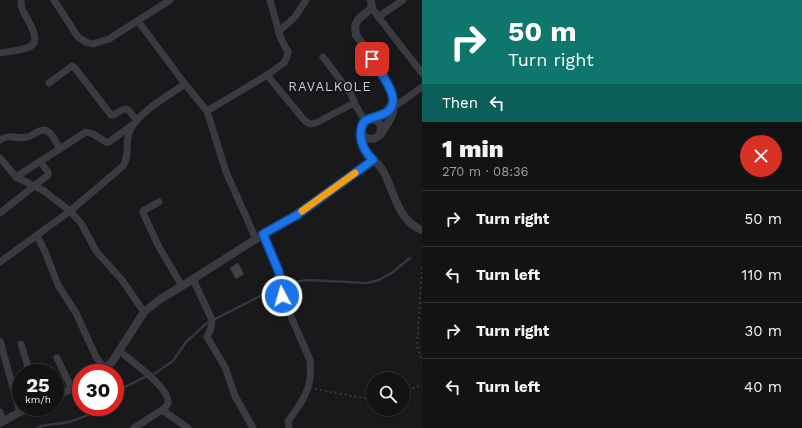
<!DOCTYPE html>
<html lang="en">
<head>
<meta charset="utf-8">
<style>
	:root { --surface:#131314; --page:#202022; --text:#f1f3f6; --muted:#9d9ea0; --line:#323234 }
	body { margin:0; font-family:"Work Sans",sans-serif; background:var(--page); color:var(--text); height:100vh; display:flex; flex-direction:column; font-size:15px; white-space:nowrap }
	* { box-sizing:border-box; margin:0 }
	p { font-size:13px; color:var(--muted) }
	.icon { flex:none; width:22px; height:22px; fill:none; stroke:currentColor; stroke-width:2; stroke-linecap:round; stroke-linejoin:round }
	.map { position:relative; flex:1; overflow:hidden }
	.side { display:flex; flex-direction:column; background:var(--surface); width:380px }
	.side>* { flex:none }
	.top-card { background:#0f766e; color:#fff; overflow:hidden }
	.tools { position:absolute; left:366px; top:372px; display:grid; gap:8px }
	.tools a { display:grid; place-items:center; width:44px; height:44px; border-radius:50%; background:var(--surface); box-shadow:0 1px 3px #0004,0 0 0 1px var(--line); font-size:20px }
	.speed { position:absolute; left:12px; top:364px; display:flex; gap:8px; font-size:20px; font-weight:700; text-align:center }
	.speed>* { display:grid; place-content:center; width:52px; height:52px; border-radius:50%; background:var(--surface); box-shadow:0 1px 3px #0004,0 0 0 1px var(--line); line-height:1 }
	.speed small { font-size:10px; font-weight:400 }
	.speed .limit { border:6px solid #d22; background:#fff; color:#111 }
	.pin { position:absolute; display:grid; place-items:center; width:34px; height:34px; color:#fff; margin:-17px; border-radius:8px; box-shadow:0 2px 6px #0006 }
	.me { position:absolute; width:44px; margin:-22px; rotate:354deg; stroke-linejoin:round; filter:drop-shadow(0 0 3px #0008) }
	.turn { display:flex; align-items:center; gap:14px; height:84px; padding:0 20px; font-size:18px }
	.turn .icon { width:52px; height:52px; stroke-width:2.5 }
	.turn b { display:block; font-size:28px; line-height:34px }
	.then { display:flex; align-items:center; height:38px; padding:0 20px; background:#0003; gap:8px; font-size:15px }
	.round { display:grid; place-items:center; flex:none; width:42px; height:42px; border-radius:21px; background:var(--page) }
	.head { display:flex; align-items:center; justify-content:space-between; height:68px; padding:0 20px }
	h1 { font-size:24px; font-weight:800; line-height:30px }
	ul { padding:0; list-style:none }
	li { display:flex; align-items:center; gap:12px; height:56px; padding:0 20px; border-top:1px solid var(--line) }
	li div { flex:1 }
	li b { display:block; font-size:15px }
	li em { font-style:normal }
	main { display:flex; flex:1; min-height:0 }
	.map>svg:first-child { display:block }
</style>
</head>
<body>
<main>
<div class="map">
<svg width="422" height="428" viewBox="0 0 422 428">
	<rect width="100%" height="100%" fill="#19191b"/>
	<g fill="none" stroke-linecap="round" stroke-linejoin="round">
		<g stroke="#2e3a3f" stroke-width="2.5">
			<polyline points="286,283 308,280 367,283 379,280 393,272 410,258"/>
			<polyline points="215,319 278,287"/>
			<polyline points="154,374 173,361 186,342 208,322"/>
			<polyline points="115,396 125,387 145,377"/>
			<path d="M 37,428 C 47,423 57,425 68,422 C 80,419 91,414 100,407"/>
		</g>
	</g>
	<polygon fill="#434448" stroke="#333337" points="238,263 244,274 236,279 230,268"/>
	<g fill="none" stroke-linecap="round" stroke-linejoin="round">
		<g stroke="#3f4247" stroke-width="1.5" stroke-dasharray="2 3" stroke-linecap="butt">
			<polyline points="422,267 417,345 422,362"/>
			<polyline points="315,389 373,400"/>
			<polyline points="403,392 422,385"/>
		</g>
		<g stroke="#393b40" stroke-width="7">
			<polyline points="54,0 78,37 86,42 93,44 109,39 170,0"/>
			<path d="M 372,8 C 388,30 405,51 422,73"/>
			<polyline points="378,17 403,0"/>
			<polyline points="138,21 185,84 207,111 226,172 256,239"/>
			<polyline points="278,32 295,17 306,0"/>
			<path d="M 0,53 C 9,51 23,51 31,46 C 42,39 26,18 22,9 C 21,6 21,3 21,0"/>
			<polyline points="323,57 351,94 356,106"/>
			<polyline points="267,75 305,121 310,124 316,123 352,104 356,106 365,121"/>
			<path d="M 49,83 L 72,66 L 75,68 L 111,115 L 114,115 C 127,106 127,107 136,120"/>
			<polyline points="394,107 422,87"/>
			<polyline points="207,111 264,77 284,63 287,57 288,52 281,39 270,0"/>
			<path d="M 0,140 C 11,133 16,140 27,137 C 33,136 39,129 44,130 C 52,131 56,143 60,149"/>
			<polyline points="0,158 16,177 44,191 70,211 81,223 96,251 122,280 144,312"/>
			<polyline points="16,177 86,132 93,134 106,142 109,142 132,125"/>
			<polyline points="159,202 143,211 143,213 159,247 182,286"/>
			<polyline points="0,213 48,175 48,172 40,161"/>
			<polyline points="37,235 46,254 58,285 76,313 96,357 105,369"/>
			<path d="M 263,235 L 279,272 L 282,296 L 310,360 C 313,387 304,400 288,421 L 289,428"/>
			<path d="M 0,262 L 70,211 L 123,166 C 130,156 125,144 129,133 C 135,114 169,95 185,84"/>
			<polyline points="193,279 212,320 211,328 207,337 225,367 235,396 253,428"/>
			<polyline points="0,341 20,412"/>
			<polyline points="21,344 30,373"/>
			<path d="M 120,351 C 131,362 170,387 168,403 C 167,406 165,408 162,410 L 134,428"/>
			<polyline points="57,358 72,389"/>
			<polyline points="162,410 188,428"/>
			<polyline points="0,412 3,422"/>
		</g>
		<g stroke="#393b40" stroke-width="8">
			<path d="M 371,0 L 372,8 C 362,17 352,19 356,35 C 368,52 398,91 393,112 C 391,120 385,127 381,134"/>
			<circle cx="371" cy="129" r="10"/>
			<polyline points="372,119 386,112 392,103"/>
			<path d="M 362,127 C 361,132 359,137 361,142 C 365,154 375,159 382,169 C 394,189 397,221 422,230"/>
			<polyline points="99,373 112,362 144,312 159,300 182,286 256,239 297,215 373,160"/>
			<polyline points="55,397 81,384"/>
			<polyline points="0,423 20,412 34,407"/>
		</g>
	</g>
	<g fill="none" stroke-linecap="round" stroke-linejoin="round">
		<g stroke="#114b97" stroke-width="10">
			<path id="route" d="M 282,296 L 279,272 L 263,234 L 297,215 L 373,160 C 364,151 359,142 361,130 C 362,126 362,123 365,121 C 373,115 393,117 393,100 C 393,88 378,69 372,59"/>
		</g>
		<use href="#route" stroke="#1a73e8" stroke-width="7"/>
		<polyline stroke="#f59e0b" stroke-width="7" points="302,211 355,173"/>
	</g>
	<g text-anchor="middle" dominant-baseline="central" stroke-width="3" stroke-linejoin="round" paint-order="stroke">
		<g font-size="13" letter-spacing="1" fill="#ccd0d6" stroke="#131416">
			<text x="330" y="86">RAVALKOLE</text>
		</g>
	</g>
</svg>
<div class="tools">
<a><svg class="icon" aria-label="search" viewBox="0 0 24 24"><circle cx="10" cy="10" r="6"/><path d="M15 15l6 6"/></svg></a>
</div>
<div class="speed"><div>25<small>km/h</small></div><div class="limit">30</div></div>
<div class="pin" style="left:372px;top:59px;background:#d93025"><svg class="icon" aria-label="arrive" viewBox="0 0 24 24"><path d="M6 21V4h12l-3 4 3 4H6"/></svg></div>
<svg class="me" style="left:282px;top:296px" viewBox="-20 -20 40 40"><circle r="17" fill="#1a73e8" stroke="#fff" stroke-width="3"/><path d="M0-11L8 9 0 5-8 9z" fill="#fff"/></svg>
</div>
<section class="side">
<div class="top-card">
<div class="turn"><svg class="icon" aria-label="right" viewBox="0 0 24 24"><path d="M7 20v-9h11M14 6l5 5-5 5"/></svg><div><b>50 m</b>Turn right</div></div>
<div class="then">Then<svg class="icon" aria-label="left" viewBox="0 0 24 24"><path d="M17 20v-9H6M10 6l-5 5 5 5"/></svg></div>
</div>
<div class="head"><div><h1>1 min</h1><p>270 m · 08:36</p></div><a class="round" style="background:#d93025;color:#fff"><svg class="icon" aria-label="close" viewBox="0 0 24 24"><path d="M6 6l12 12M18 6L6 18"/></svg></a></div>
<ul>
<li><svg class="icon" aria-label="right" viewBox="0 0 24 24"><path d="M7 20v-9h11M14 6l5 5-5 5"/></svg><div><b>Turn right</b></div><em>50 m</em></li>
<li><svg class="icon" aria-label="left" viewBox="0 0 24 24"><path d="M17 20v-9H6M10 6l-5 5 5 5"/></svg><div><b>Turn left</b></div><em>110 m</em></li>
<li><svg class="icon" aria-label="right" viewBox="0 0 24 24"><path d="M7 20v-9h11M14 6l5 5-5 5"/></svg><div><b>Turn right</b></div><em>30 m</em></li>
<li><svg class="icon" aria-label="left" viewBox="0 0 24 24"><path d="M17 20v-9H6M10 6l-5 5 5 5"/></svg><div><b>Turn left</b></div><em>40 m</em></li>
</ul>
</section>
</main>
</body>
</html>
